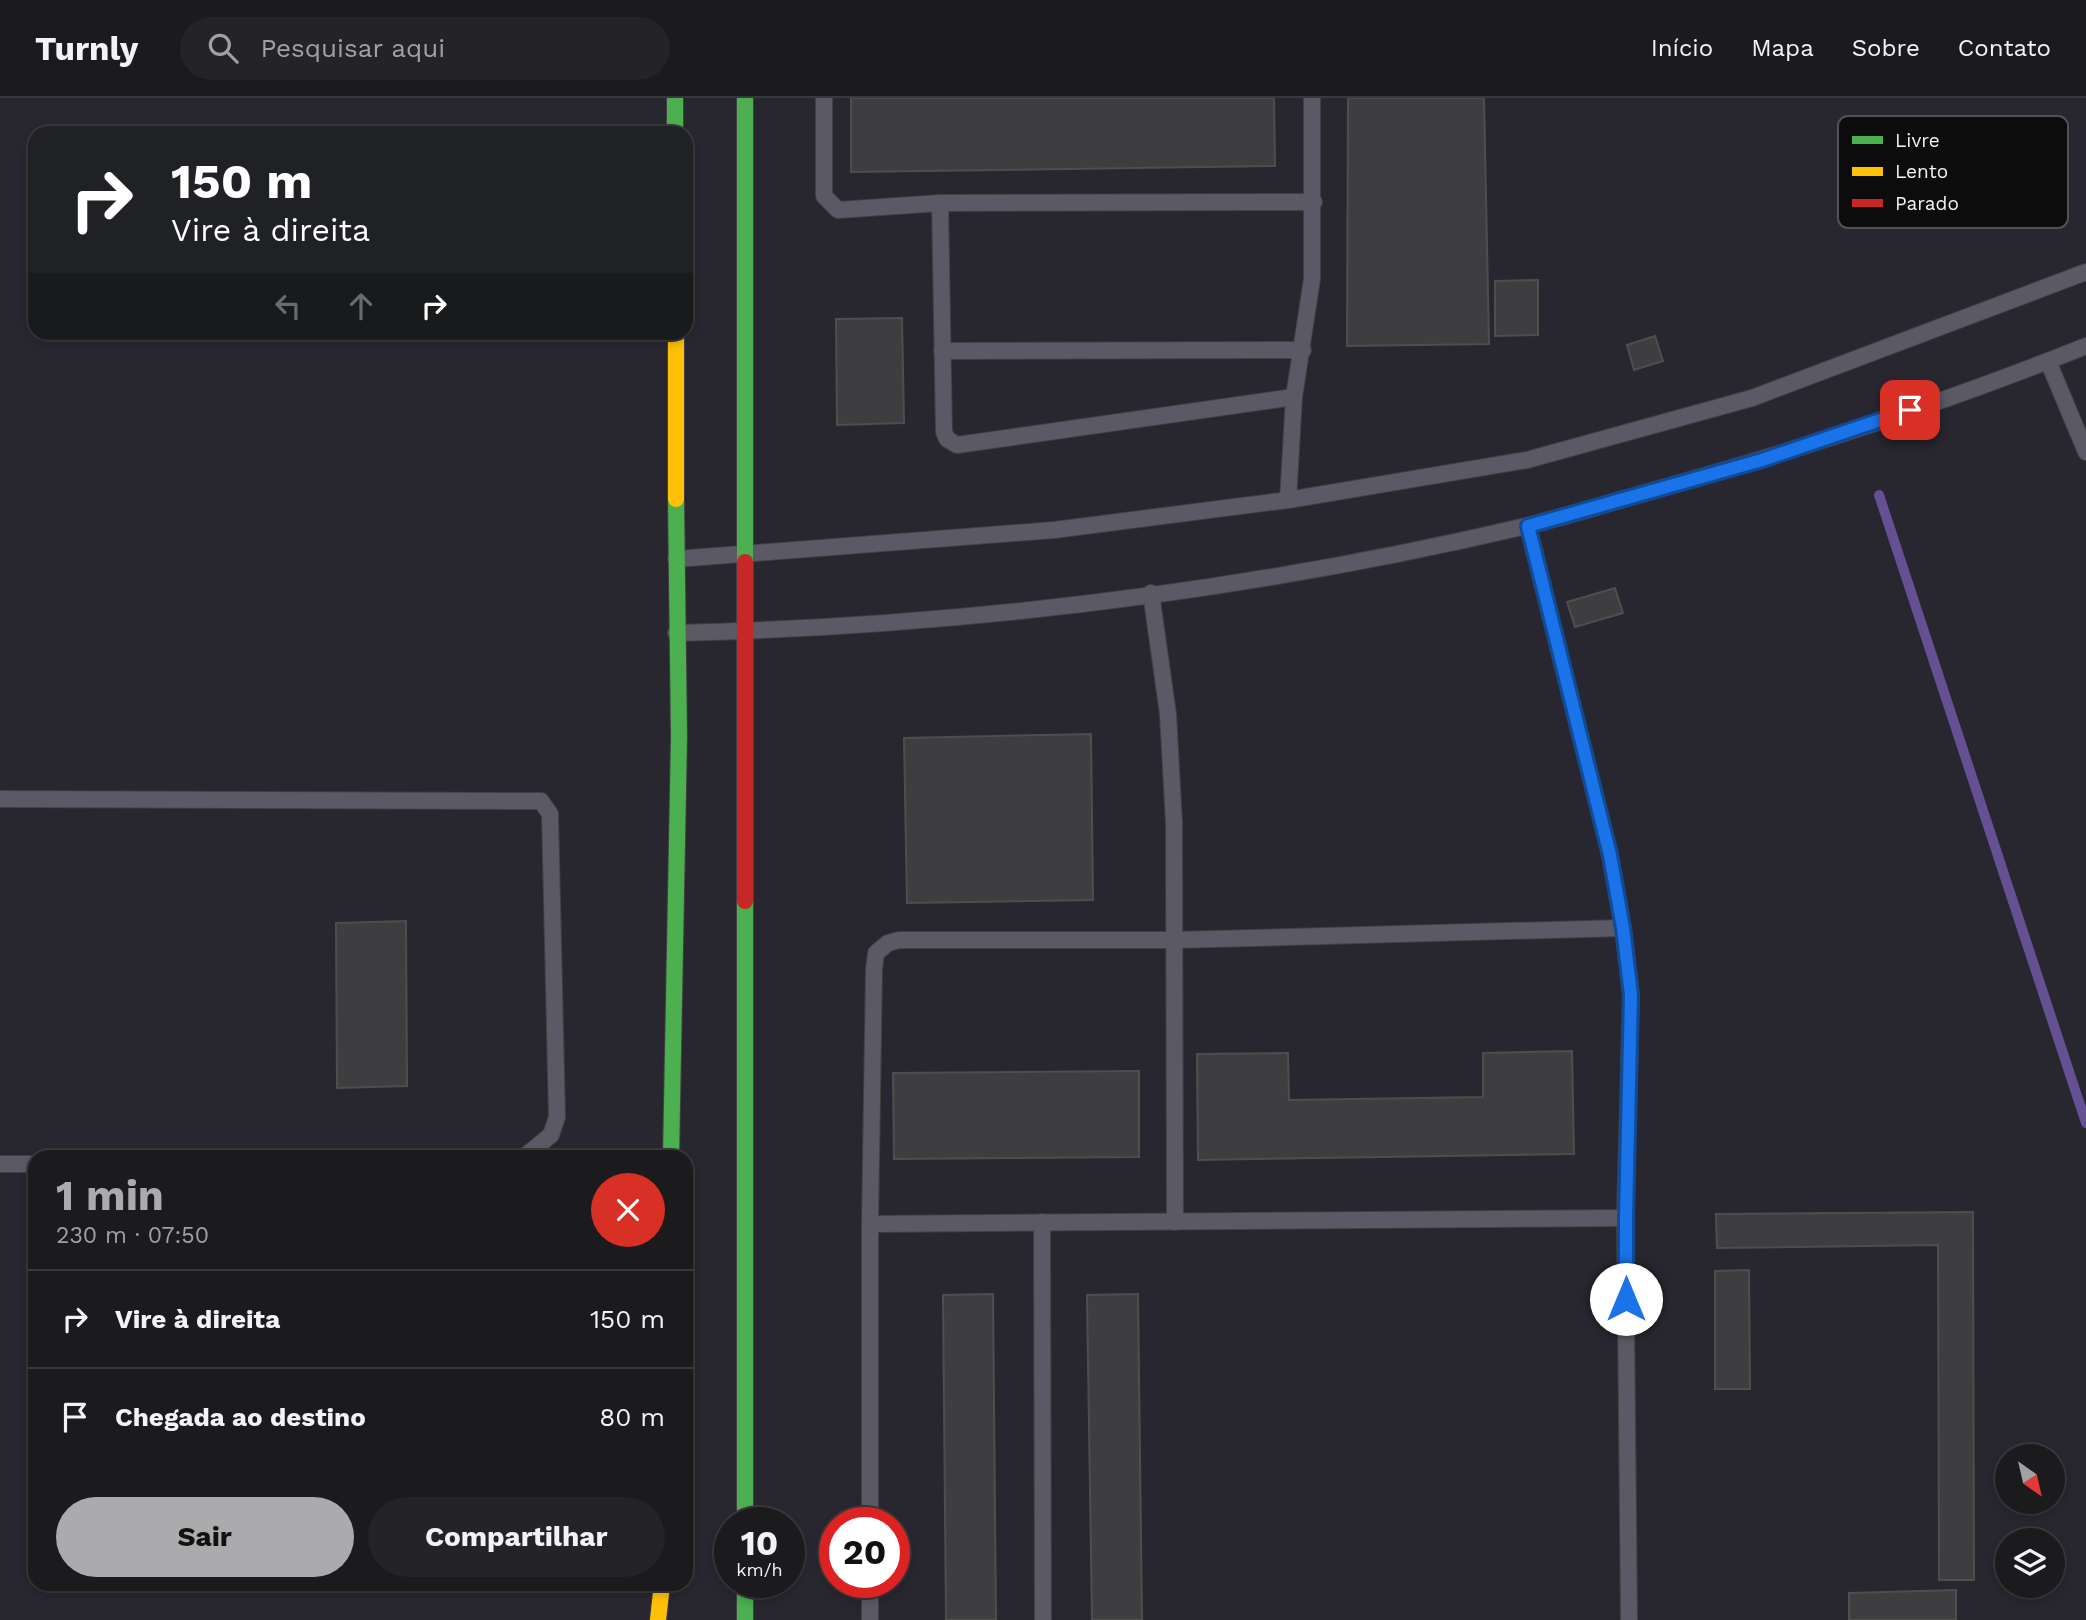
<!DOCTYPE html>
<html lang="pt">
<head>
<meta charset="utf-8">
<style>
	:root { --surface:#1b1a1c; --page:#242325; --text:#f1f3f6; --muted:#a0a1a3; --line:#39383b; --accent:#abaaad }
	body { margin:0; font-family:"Work Sans",sans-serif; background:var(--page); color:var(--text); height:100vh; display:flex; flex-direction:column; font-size:26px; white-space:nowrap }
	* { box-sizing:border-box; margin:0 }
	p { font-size:23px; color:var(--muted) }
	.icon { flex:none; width:38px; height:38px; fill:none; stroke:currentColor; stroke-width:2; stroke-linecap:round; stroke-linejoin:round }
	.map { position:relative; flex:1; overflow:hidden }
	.panel { position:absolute; left:28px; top:1052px; width:665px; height:441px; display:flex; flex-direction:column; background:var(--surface); border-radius:21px; box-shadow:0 4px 10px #0003,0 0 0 2px var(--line) }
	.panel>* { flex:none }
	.banner { position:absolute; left:28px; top:28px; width:665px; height:214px; border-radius:21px; box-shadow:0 4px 10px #0003,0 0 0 2px var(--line); background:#202124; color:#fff; overflow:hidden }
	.needle { width:46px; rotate:146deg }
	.buttons { position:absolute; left:1995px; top:1346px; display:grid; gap:14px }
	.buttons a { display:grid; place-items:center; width:70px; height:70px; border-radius:50%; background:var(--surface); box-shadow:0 4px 10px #0003,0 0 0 2px var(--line); font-size:35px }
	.speed { position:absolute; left:714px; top:1409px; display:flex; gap:14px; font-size:35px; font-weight:700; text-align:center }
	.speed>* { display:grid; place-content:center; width:91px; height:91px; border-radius:50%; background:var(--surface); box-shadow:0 4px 10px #0003,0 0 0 2px var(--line); line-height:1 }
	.speed small { font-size:18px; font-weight:400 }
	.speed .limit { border:10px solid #d22; background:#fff; color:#111 }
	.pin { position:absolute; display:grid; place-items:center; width:60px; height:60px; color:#fff; margin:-30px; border-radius:14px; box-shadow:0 4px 10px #0006 }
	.me { position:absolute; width:77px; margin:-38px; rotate:0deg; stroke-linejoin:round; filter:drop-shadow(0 0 5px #0008) }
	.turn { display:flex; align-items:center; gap:24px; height:147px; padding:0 28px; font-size:32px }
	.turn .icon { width:91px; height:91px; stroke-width:2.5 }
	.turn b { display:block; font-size:49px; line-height:60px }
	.lanes { display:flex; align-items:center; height:66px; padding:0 28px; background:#0003; justify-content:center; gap:35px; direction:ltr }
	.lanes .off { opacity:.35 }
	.round { display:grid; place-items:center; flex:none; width:74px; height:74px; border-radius:37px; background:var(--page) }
	.headline { display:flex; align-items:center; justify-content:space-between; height:119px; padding:0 28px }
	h1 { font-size:42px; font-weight:700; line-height:52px; color:var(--accent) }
	.cta { display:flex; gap:14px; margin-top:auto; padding:14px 28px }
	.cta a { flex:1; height:80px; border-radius:42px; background:var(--accent); color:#111; font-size:28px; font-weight:700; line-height:80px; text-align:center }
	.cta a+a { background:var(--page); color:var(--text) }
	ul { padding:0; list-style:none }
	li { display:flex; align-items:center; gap:21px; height:98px; padding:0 28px; border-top:2px solid var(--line) }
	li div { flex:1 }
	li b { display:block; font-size:26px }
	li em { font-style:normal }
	header { display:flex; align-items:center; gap:42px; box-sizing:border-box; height:98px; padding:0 35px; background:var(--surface); border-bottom:2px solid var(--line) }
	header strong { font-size:33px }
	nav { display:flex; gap:38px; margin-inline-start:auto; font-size:24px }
	.search { width:490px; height:63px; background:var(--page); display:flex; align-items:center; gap:18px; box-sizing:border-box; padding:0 24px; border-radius:38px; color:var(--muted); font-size:26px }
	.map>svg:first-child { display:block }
</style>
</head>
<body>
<header>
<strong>Turnly</strong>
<div class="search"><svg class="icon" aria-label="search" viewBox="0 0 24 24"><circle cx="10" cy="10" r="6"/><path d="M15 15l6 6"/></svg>Pesquisar aqui</div>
<nav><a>Início</a><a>Mapa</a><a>Sobre</a><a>Contato</a></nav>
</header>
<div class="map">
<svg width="2086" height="1522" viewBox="0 0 2086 1522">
	<rect width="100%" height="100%" fill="#242325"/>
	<path fill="#28262f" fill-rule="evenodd" d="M 0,0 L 2086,0 L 2086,1522 L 0,1522 ZM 35,35 L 686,35 L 686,234 L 35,234 ZM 35,1059 L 686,1059 L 686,1486 L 35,1486 ZM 2007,1358 L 2053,1358 L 2053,1404 L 2007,1404 ZM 730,1424 L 789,1424 L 789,1484 L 730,1484 ZM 835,1424 L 894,1424 L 894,1484 L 835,1484 ZM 2007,1442 L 2053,1442 L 2053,1488 L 2007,1488 Z"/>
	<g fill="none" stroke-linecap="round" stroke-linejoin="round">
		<polyline stroke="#645092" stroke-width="10" points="1879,397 2086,1025"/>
	</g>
	<g fill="#3e3e40" stroke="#4e4e4f" stroke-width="2">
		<polygon points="851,0 1274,0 1275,68 851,74"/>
		<polygon points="1348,0 1484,0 1489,246 1347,248"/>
		<polygon points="1538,182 1538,237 1495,238 1495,183"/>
		<polygon points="902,220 904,325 837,327 836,221"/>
		<polygon points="1655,238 1663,263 1634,272 1627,247"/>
		<polygon points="1615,490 1623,515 1575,529 1567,504"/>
		<polygon points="1091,636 1093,802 907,805 904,640"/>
		<polygon points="406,823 407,988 337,990 336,825"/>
		<polygon points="1572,953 1574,1056 1198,1062 1197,956 1288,955 1289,1002 1483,999 1483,955"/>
		<polygon points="1139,973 1139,1059 894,1061 893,975"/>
		<polygon points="1973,1114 1974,1482 1939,1482 1938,1147 1717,1150 1716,1116"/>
		<polygon points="1749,1172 1750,1291 1715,1291 1715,1173"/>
		<polygon points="993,1196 996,1522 946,1522 943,1197"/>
		<polygon points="1138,1196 1142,1522 1092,1522 1087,1197"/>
		<polygon points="1956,1492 1956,1522 1849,1522 1849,1495"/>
	</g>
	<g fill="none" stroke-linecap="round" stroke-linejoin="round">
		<g stroke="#414042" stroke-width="18">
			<g id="lane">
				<polyline points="824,0 824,98 838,112 940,105 1314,104"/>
				<polyline points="940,105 944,334 947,341 957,347 1294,299"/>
				<polyline points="942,253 1303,252"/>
				<polyline points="2048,263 2086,354"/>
				<polyline points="1288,402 1294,299 1312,181 1312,0"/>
				<polyline points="1528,428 1610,757 1623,830 1631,897 1625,1120 1629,1522"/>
				<polyline points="676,461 1054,432 1288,402 1527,362 1752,300 2086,174"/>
				<polyline points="1151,495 1168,616 1174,725 1175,1124"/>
				<path d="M 676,535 C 960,528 1249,493 1526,428 C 1573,417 1619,402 1666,389 C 1808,349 1949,303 2086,248"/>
				<polyline points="0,701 541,703 550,716 557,1019 551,1037 524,1059"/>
				<polyline points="0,1066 35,1066"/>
				<polyline points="1042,1124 1043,1522"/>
				<polyline points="870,1126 1625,1120"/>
				<polyline points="870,1424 870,1126 874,871 876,855 888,845 899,842 1175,842 1623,830"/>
				<polyline points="870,1522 870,1484"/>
			</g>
		</g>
		<g stroke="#414042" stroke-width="18">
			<g id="fast">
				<polyline points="675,0 675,35"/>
				<polyline points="745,0 745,464"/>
				<polyline points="745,803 745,1424"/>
				<polyline points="671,1059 679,639 676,401"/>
				<polyline points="745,1484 745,1522"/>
			</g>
		</g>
		<g stroke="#414042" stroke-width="18">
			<g id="slow">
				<polyline points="676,234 676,401"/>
				<polyline points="658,1522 662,1486"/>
			</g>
		</g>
		<g stroke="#414042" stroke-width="18">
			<polyline id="jam" points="745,464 745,803"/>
		</g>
		<use href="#lane" stroke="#5c5966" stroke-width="16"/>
		<use href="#fast" stroke="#4caf50" stroke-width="16"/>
		<use href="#slow" stroke="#ffc107" stroke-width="16"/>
		<use href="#jam" stroke="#c62828" stroke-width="16"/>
	</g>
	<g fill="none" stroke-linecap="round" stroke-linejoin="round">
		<g stroke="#114b97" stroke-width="18">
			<polyline id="route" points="1626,1201 1626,1120 1631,897 1623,830 1610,757 1528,428 1762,362 1910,312"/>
		</g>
		<use href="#route" stroke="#1a73e8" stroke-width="12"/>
	</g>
	<rect x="1838" y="18" width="230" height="112" rx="10" fill="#0c0c0d" stroke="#515153" stroke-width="2"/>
	<rect x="1852" y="38" width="31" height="8" fill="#4caf50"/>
	<rect x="1852" y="69" width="31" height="9" fill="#ffc107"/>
	<rect x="1852" y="101" width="31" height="8" fill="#c62828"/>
	<g font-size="19" fill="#f3f3f6">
		<text x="1895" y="49">Livre</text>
		<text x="1895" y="80">Lento</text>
		<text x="1895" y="112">Parado</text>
	</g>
</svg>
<div class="buttons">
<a><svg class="needle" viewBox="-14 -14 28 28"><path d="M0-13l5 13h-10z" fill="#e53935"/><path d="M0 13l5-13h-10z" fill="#a0a1a3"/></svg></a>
<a><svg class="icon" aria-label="layers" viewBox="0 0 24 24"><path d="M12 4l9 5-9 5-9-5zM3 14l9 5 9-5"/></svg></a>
</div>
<div class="speed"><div>10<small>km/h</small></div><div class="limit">20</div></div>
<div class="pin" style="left:1910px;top:312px;background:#d93025"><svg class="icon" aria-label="arrive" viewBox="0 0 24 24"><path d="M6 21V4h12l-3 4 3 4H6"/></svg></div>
<svg class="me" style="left:1626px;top:1201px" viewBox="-20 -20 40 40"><circle r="19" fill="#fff"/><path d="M0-13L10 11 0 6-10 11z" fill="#1a73e8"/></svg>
<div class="banner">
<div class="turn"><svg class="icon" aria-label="right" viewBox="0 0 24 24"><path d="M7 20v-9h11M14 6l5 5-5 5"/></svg><div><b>150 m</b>Vire à direita</div></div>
<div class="lanes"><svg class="icon off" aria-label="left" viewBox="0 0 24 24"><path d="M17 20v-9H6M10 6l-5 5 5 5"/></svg><svg class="icon off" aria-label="ahead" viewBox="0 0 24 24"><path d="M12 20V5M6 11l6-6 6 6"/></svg><svg class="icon" aria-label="right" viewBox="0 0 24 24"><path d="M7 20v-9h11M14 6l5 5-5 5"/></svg></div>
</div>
<section class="panel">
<div class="headline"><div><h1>1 min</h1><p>230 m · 07:50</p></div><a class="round" style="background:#d93025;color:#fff"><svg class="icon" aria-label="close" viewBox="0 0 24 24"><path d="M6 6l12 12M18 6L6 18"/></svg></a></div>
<ul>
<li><svg class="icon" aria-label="right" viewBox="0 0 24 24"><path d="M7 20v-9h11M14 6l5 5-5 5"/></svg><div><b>Vire à direita</b></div><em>150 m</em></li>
<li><svg class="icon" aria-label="arrive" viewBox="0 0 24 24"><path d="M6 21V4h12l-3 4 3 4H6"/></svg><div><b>Chegada ao destino</b></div><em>80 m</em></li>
</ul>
<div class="cta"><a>Sair</a><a>Compartilhar</a></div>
</section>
</div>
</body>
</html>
